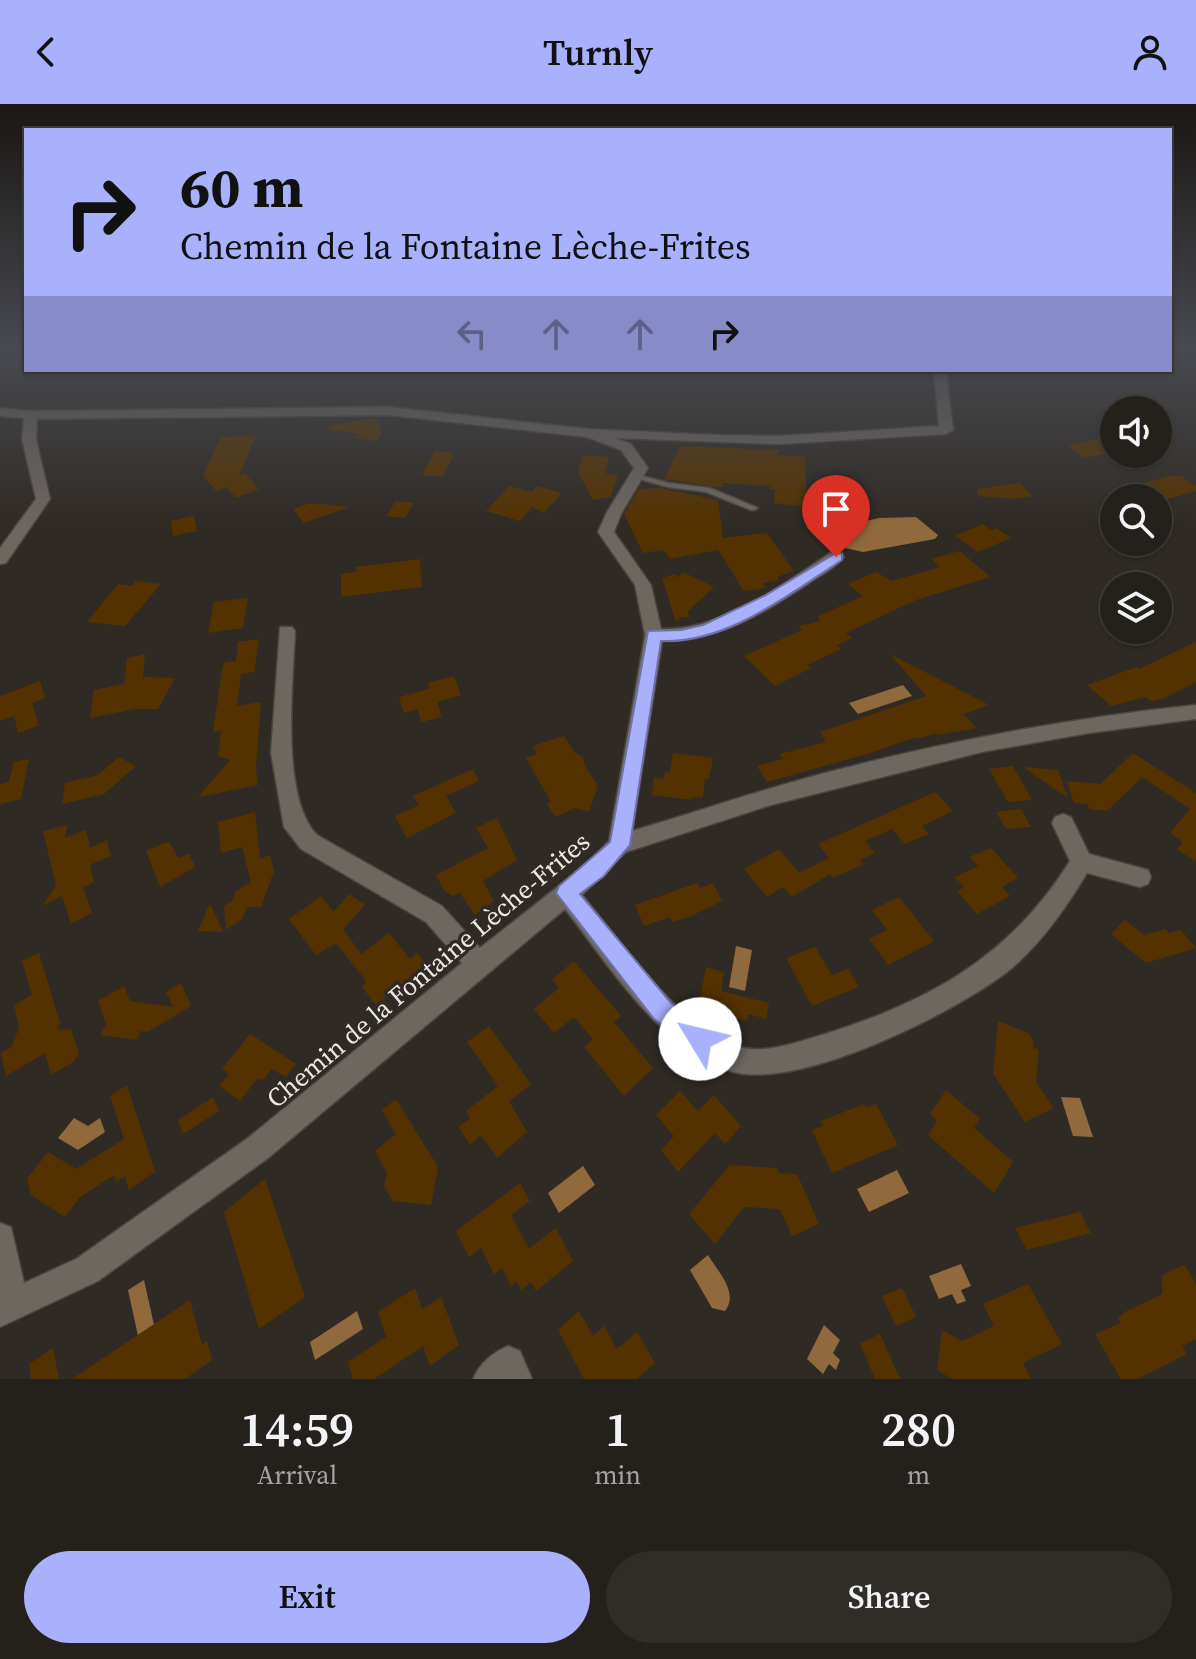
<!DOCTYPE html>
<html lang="en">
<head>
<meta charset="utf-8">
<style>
	:root { --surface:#24201b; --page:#302d28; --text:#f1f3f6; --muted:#a3a3a3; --line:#413e3a; --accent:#a9b0fc }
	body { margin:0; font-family:"Source Serif 4",serif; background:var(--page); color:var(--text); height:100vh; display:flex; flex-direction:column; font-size:30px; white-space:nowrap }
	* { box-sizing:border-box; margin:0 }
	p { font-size:26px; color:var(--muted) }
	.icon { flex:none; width:44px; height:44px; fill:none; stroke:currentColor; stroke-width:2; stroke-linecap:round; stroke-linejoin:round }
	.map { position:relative; height:1275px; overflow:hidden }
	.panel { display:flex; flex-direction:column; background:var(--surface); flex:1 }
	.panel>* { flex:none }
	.guide { position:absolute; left:24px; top:24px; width:1148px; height:244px; border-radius:0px; box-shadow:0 2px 6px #0004,0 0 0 2px var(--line); background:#a9b0fc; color:#111; overflow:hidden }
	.buttons { position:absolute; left:1100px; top:292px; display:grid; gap:16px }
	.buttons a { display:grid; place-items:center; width:72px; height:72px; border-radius:50%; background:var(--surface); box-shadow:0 2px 6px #0004,0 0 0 2px var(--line); font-size:40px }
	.pin { position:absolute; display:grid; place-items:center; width:68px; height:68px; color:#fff; margin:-82px -34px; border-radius:50% 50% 50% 0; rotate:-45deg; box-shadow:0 0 8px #0007 }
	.pin .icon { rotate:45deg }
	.me { position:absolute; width:88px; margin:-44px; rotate:306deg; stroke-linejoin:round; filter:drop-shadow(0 0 6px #0008) }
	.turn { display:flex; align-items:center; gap:28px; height:168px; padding:0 24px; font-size:36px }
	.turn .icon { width:104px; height:104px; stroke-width:2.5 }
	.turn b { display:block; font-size:56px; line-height:68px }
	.lanes { display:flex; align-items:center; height:76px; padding:0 24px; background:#0003; justify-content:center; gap:40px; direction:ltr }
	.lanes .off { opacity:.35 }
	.eta { display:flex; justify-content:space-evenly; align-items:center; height:136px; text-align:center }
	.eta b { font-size:48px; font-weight:600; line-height:56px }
	.action { display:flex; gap:16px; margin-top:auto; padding:16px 24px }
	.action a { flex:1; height:92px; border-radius:48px; background:var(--accent); color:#111; font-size:32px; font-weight:600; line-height:92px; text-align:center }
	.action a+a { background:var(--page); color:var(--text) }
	header { display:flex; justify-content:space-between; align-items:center; height:104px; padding:0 24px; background:var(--accent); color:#111; font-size:36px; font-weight:600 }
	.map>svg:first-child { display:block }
</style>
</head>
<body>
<header><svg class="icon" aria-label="back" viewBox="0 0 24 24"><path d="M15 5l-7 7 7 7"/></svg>Turnly<svg class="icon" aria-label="person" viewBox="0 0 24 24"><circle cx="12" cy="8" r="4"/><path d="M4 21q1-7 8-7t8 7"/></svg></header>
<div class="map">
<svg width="1196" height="1275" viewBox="0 0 1196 1275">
	<rect width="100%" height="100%" fill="#302a24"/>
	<g fill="#906a3d">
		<polygon points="916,413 938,431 935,435 863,448 845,444 827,426 879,414"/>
		<polygon points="903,581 912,592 858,610 849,599"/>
		<polygon points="736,842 752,846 745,887 729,883"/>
		<polygon points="1061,993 1080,994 1093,1033 1073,1032"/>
		<polygon points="74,1014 88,1022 100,1014 105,1028 78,1046 58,1034"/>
		<polygon points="583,1062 595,1081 559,1109 548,1089"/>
		<polygon points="897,1066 909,1089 869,1108 857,1085"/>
		<path d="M 708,1151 C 719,1169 739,1189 725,1207 L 712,1204 L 690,1166 Z"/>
		<polygon points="961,1160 971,1182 961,1186 966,1197 957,1200 952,1190 939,1195 929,1172"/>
		<polygon points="144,1176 156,1230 140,1241 128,1186"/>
		<polygon points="357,1207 363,1225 315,1256 310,1238"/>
		<polygon points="824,1221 840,1236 833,1249 840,1256 836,1266 829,1260 823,1270 807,1255"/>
	</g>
	<g fill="#543200">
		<polygon points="376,314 382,329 376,337 353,334 357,329 330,326 329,322"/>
		<polygon points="256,332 239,372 245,369 259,385 236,394 226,383 216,387 203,371 221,333"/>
		<polygon points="1100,335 1114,348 1084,354 1067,341"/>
		<polygon points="680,342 779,346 776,351 805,353 807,403 774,399 775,386 769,385 770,382 722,379 723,383 716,383 664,375"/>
		<polygon points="435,347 455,349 442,373 422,371"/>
		<polygon points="583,351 609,353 605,370 618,371 611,393 593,396 578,368"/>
		<polygon points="1170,372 1181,372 1196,382 1196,387 1165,396 1141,380"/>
		<polygon points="1020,379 1032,392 1014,395 977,392 977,385"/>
		<polygon points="509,382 532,388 537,382 562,389 544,409 532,403 520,417 486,407"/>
		<polygon points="659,384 718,396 723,434 767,429 794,467 777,473 779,476 763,479 766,484 744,487 718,446 670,455 664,446 643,449 624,410 639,385"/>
		<polygon points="396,397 414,399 405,414 386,412"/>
		<polygon points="311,399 349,403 304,419 293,405"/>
		<polygon points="194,412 197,427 173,432 171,417"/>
		<polygon points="983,420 991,426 996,424 1011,434 978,448 955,432"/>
		<polygon points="960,447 990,473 916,496 846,529 852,534 837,541 841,545 807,561 811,564 775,582 744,552 802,526 799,522 821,517 817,513 863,492 848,480 876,468 892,477 940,463 932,455"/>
		<polygon points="420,455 422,483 341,493 341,470 357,468 356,463"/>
		<polygon points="683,468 714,483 688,507 689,513 681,513 676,518 662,474 675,470 677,474"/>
		<polygon points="136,477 161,480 125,522 87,518 118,480 132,482"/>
		<polygon points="248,494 243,524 208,529 214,498"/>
		<polygon points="259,535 254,568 241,570 237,602 261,598 256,664 258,681 198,693 230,656 218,652 221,627 213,628 222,565 225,558 236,557 238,538"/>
		<polygon points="1196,538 1196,578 1162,595 1151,597 1146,593 1111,602 1087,581 1137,563 1139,565"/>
		<polygon points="145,550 143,573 175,574 158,605 136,605 90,614 94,586 124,580 127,554"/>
		<polygon points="890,550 989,601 964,610 977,624 938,631 936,629 918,635 916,633 867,650 767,678 757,662 783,655 780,650 826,638 820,628 926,592"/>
		<polygon points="454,572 461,591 437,598 442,613 421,618 418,605 404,609 399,593 429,585 428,579"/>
		<polygon points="40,577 45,594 32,599 39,621 18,629 14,612 0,617 0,592"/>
		<polygon points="564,632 575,649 583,653 585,662 598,682 589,708 575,704 555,713 547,700 551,698 526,654 537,650 533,642"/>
		<polygon points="673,649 713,654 709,675 705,674 703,694 692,693 692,696 652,691 654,674 664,675 665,668 670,669"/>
		<polygon points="1133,649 1196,689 1196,758 1177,745 1183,738 1170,729 1190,705 1142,673 1107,707 1089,705 1088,700 1074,699 1067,677 1100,680"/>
		<polygon points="119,653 136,662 104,690 62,700 65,679 98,671"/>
		<polygon points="29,655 21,695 0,700 0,680 9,678 14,658"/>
		<polygon points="1013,662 1032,696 1008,698 989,665"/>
		<polygon points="1023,663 1058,666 1068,694"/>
		<polygon points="473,665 479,677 446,692 456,709 407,734 395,712 419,701 413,692"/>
		<polygon points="935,688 953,707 922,722 929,730 905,740 892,725 865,737 875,749 860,756 864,760 833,774 830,770 792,793 783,783 767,793 744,765 779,745 799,769 829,754 818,740"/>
		<polygon points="1021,705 1031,723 1006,725 996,708"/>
		<polygon points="255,708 260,755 270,751 274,767 261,803 247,803 242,815 226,826 224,802 232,797 235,788 251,778 242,743 221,749 218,718"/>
		<polygon points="497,714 517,756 483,777 494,797 475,811 460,789 453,792 444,787 436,771 488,744 476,724"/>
		<polygon points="67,721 65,734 86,726 90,744 107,736 111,752 90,761 94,778 83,783 92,809 71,820 62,792 42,802 56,782 43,727"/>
		<polygon points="164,739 170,739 178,754 189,749 195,763 160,783 146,747"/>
		<polygon points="991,744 1018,774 1002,783 1010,792 977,810 957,787 964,783 955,773 978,762 970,753"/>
		<polygon points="697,779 700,784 713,779 722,797 689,813 672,818 670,813 644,822 635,801"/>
		<polygon points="349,790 365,801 343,825 361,850 389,829 410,855 417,849 427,860 376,901 362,883 367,878 336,839 316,851 289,815 321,792 333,808"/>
		<polygon points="899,793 934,837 888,861 869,835 887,826 872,806"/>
		<polygon points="210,799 223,828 198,827"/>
		<polygon points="1125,816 1144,831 1165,825 1169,829 1181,826 1196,844 1146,859 1111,830"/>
		<polygon points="815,843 832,871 848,865 859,883 812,902 786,854"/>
		<polygon points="39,849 60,919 57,926 71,925 79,950 73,958 51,971 45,949 6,972 1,949 12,943 19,923 14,901 32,891 22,857"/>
		<polygon points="574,857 621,912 614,918 653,964 624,992 584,943 593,935 574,913 554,929 534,905 559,884 552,875"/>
		<polygon points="706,863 724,868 721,887 769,899 766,915 748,910 747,917 717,909 718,899 700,894"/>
		<polygon points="181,879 191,902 148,928 140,927 136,936 100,931 106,920 98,897 124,882 130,897 173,903 166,888"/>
		<polygon points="998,917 1028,929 1033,936 1033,943 1039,946 1036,978 1054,1004 1025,1018 993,969"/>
		<polygon points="489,922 531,980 509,997 527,1028 497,1054 481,1031 470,1041 459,1023 470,1014 466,1007 498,982 467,938"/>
		<polygon points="250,930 296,960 286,973 272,965 262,977 258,974 240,997 219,982 229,970 222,965"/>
		<polygon points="127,981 155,1068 129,1086 125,1072 116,1078 114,1071 79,1094 65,1113 31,1091 27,1075 48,1048 76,1065 124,1035 110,992"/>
		<polygon points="946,986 980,1015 974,1024 1013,1058 994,1089 928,1031 937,1017 930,1010"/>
		<polygon points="680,987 698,1007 714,991 741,1022 725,1040 715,1029 678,1068 661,1046 674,1032 656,1011"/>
		<polygon points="213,993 219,1007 183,1030 178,1016"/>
		<polygon points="396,995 438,1063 431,1101 393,1097 384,1082 387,1069 375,1047 396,1030 382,1006"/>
		<polygon points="864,1000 866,1004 876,1000 898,1041 832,1069 812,1026 823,1022 821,1017"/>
		<polygon points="730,1061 777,1064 778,1069 797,1070 819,1120 792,1132 780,1105 744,1103 715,1140 689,1110"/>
		<polygon points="265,1075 305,1193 259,1225 224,1108"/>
		<polygon points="520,1079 530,1097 511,1111 529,1145 556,1124 573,1157 536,1187 531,1178 521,1186 516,1177 511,1182 502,1164 494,1170 481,1144 469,1153 456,1127"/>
		<polygon points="1080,1108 1091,1129 1027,1146 1015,1124"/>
		<polygon points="1184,1161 1196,1179 1196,1235 1182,1242 1187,1250 1138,1275 1121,1275 1095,1230 1121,1219 1118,1214 1125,1208 1162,1190 1162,1171"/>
		<polygon points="1028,1180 1062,1240 1023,1259 1031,1275 952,1275 937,1266 942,1226 962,1237 994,1222 983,1200"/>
		<polygon points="415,1184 422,1205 441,1193 459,1241 430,1262 423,1242 374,1275 353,1275 348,1258 386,1233 378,1208"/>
		<polygon points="902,1184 916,1213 896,1222 882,1192"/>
		<polygon points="190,1196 202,1241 207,1237 212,1256 185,1275 72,1275"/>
		<polygon points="579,1207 593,1232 604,1222 617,1245 637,1228 655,1259 637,1275 584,1275 558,1226"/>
		<polygon points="880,1230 900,1275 875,1275 860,1239"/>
		<polygon points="53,1244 59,1275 31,1275 29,1260"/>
	</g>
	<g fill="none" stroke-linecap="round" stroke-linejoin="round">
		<g stroke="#4b4540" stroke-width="3">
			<polygon id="service" points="635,370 669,379 710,384 758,404 754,406 751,406 706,388 668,383 635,374"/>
		</g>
		<g stroke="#4b4540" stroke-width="3">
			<g id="minor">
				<path d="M 934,266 L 946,266 L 953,326 L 946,330 L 779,340 L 615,334 L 631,340 L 648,364 L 621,410 L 614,428 L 651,481 L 661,525 C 725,526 780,483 830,449 L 842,449 L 844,453 C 835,464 821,471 809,479 C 766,508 716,538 662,537 L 632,727 C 697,708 760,686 825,669 C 947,637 1070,614 1196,601 L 1196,615 L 1089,629 L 982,648 L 771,701 L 626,748 L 582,791 C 622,839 673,916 733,941 C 761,952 794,939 822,931 C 928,898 1010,853 1070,757 L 1052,719 L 1055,713 L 1063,710 L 1071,713 L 1089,750 L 1148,766 L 1151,773 L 1148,780 L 1140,783 L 1087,769 C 1066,804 1043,837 1012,864 C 959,907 793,991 727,966 C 655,938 610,863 565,805 L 268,1054 L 98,1177 L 0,1223 L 0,1119 L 11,1123 L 24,1179 L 76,1155 L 248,1034 L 462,859 L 426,818 L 301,745 L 284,723 L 271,649 L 280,523 L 292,523 L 295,527 C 293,579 280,693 317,731 L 442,802 L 480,844 L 589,758 L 609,737 L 645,531 L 635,481 L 598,428 L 606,410 L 634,364 L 621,346 L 587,333 L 388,311 L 37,315 L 36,335 L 50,395 L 6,459 L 0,460 L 0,444 L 36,395 L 22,335 L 24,314 L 0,312 L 0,304 L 31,307 L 388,303 L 589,325 L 717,331 L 779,332 L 939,322 Z"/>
				<path d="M 508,1242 L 520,1247 L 532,1275 L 473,1275 C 480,1259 492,1249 508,1242 Z"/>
			</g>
		</g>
		<use href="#service" fill="#6e6760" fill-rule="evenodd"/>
		<use href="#minor" fill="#6e6760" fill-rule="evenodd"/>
	</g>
	<linearGradient id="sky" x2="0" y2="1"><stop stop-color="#1a1714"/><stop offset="0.58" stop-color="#484a50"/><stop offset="1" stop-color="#484a50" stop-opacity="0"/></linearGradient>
	<rect width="1196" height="423" fill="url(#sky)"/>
	<path fill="#a9b0fc" stroke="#6e72a4" stroke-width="2" d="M 836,449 L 842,450 L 842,456 C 789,490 727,540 661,537 L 630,741 L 604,772 L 580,790 L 671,899 L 708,926 L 712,935 L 708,943 L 700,947 L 654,915 L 556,789 L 559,782 L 610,738 L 648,527 L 681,526 L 703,521 L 764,492 Z"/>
	<g text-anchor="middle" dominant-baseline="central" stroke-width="7" stroke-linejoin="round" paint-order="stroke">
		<g font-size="26" fill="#ece8e3" stroke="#302a24">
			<text transform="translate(428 866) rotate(-40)">Chemin de la Fontaine Lèche-Frites</text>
		</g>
	</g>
</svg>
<div class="buttons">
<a><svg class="icon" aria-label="sound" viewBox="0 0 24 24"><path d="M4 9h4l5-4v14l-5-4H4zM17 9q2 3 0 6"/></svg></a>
<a><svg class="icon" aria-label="search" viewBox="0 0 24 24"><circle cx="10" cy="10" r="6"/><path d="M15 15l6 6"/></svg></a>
<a><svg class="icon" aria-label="layers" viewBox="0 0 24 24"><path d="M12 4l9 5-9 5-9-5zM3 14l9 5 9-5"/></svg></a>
</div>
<div class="pin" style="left:836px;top:453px;background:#d93025"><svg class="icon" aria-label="arrive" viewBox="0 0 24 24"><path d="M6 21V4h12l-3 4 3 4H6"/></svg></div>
<svg class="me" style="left:700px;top:935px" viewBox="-20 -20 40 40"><circle r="19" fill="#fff"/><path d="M0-13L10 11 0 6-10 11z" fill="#a9b0fc"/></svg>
<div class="guide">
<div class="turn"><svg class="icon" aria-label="right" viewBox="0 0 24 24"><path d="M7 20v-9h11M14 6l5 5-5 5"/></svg><div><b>60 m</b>Chemin de la Fontaine Lèche-Frites</div></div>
<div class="lanes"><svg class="icon off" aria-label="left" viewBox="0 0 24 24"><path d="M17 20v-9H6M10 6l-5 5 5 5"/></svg><svg class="icon off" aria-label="ahead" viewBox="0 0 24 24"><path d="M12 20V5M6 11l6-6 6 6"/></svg><svg class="icon off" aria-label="ahead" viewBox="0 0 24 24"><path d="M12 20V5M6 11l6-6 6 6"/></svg><svg class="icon" aria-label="right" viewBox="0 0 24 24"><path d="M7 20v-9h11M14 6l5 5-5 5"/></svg></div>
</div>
</div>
<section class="panel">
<div class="eta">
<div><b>14:59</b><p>Arrival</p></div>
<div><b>1</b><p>min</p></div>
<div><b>280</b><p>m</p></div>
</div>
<div class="action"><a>Exit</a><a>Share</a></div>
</section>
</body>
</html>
